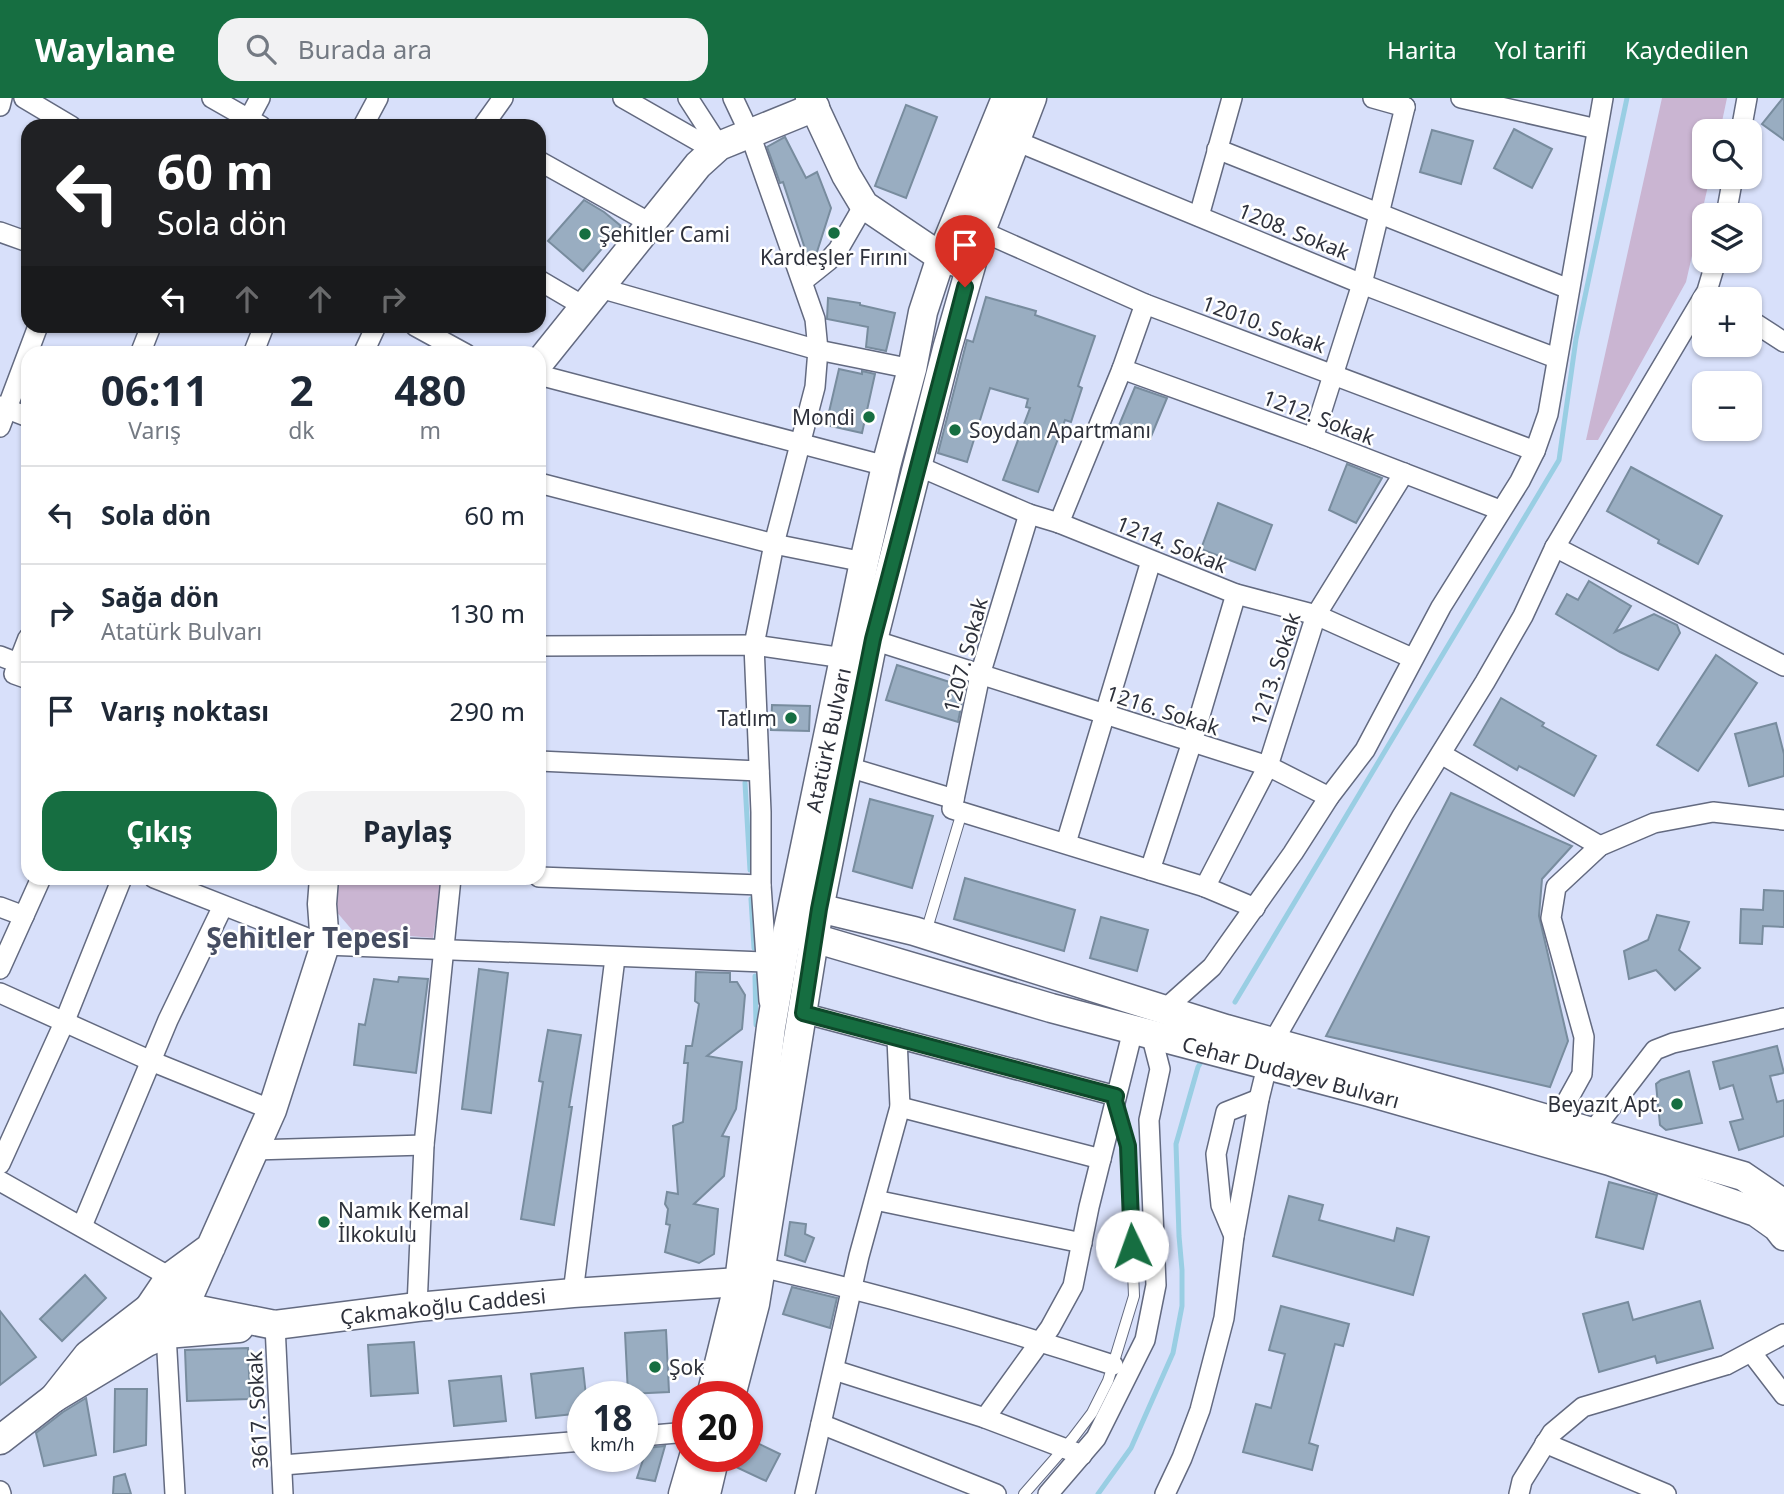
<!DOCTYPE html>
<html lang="tr">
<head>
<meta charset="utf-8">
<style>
	:root { --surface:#fff; --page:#f2f2f3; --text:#1f2937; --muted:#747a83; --line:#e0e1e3; --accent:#166e41 }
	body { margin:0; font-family:"Noto Sans",sans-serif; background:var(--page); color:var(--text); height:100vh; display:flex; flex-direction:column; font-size:26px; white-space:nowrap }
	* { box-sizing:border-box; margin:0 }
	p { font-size:23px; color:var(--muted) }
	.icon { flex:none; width:38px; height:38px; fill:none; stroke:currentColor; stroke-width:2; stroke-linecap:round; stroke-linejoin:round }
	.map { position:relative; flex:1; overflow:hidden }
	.drawer { position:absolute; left:21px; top:248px; width:525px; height:539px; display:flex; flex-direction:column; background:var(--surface); border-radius:21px; box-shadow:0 2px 5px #0004 }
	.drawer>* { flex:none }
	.banner { position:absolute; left:21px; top:21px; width:525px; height:214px; border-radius:21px; box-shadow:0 2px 5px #0004; background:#202124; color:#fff; overflow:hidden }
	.controls { position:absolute; left:1692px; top:21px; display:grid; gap:14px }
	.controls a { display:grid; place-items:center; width:70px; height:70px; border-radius:14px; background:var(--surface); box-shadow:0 2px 5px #0004; font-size:35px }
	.speed { position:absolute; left:567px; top:1283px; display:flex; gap:14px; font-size:35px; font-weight:700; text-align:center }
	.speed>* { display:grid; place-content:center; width:91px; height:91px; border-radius:50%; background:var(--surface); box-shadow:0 2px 5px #0004; line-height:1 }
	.speed small { font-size:18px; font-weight:400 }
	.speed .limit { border:10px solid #d22; background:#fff; color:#111 }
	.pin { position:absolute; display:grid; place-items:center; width:60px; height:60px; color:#fff; margin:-72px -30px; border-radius:50% 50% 50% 0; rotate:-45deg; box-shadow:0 0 7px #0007 }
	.pin .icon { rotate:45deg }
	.me { position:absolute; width:77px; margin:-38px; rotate:357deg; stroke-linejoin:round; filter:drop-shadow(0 0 5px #0008) }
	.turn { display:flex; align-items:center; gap:24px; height:147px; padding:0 21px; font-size:32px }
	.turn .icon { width:91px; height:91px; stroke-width:2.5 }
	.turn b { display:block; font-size:49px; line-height:60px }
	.lanes { display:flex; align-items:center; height:66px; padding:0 21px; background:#0003; justify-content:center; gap:35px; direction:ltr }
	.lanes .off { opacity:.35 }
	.eta { display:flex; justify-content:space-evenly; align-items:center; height:119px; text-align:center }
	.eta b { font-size:42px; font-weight:700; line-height:49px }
	.primary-button { display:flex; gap:14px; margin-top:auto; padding:14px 21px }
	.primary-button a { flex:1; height:80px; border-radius:21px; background:var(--accent); color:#fff; font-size:28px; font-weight:700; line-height:80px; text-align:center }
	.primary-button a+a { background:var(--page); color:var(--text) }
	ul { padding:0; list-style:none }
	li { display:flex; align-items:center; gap:21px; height:98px; padding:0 21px; border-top:2px solid var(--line) }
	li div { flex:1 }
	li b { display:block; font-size:26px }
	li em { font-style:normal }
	header { display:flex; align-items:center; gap:42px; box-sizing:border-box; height:98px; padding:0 35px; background:var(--accent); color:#fff }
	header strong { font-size:33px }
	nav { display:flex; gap:38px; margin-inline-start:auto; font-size:24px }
	.search { width:490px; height:63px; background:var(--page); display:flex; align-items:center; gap:18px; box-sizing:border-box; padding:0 24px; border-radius:21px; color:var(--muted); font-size:26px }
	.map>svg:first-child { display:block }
</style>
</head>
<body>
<header>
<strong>Waylane</strong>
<div class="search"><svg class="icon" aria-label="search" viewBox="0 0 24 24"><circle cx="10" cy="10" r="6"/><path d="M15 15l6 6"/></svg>Burada ara</div>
<nav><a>Harita</a><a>Yol tarifi</a><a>Kaydedilen</a></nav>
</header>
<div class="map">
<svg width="1784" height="1396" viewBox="0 0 1784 1396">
	<rect width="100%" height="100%" fill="#d8e0fa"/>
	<g fill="#cab5d2">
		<polygon points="1662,0 1727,0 1720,33 1704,33 1704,79 1710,79 1686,184 1598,342 1586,342"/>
		<polygon points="337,781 442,781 433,840 353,833 335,812"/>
	</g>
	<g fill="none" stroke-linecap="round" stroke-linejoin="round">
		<g stroke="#99cee3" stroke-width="5">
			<polyline points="745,685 750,772"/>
			<polyline points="751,801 754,850"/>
			<polyline points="755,878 756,927"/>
			<polyline points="1235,904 1559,362 1576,241 1627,0"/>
			<polyline points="1098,1396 1131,1350 1173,1255 1182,1208 1182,1172 1179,1138 1176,1046 1198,969 1203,961"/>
		</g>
	</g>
	<g fill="#99adc1" stroke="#788c9e" stroke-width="2">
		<polygon points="1783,0 1784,0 1784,42 1762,26"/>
		<polygon points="906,7 937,19 906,100 875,88"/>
		<polygon points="1514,31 1552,51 1532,90 1494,70"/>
		<polygon points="1432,32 1473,43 1461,86 1420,74"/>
		<polygon points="785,39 806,80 817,74 831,110 816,157 809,163 783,84 780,85 767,49"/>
		<polygon points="584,102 604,114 621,128 583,173 548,143"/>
		<polygon points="986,199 1036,213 1035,217 1095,238 1078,288 1082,290 1071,324 1065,322 1038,394 1003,382 1030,310 1026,309 1028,301 990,290 967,364 938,355 967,242 973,244"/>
		<polygon points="828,200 860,205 860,207 895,215 886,253 866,249 868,229 827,221"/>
		<polygon points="839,271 862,276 862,273 875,276 862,335 826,327"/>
		<polygon points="1135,289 1167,300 1150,341 1117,332"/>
		<polygon points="1347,366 1382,380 1356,425 1329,412"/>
		<polygon points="1631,369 1722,418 1698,466 1658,445 1659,442 1607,413"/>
		<polygon points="1218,405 1272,427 1255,472 1201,451"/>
		<polygon points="1589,483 1631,508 1615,534 1654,516 1677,527 1680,535 1658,572 1620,554 1556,516 1567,496 1578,502"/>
		<polygon points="1716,557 1757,585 1698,673 1657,647"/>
		<polygon points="897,567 965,589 958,624 886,602"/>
		<polygon points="1501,600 1544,625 1542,628 1596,658 1574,698 1519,668 1517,672 1474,647"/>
		<polygon points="772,607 810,608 809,633 771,632"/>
		<polygon points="1776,625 1784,656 1784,678 1749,688 1735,636"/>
		<polygon points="1451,695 1572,748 1542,781 1539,818 1568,943 1550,989 1326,938"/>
		<polygon points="870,701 933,718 912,790 853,773"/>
		<polygon points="965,780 1075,812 1064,853 954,821"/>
		<polygon points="1764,792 1784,793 1784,829 1763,828 1762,846 1740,845 1741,811 1763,812"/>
		<polygon points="1657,817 1689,824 1679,852 1700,870 1675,892 1656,872 1629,881 1624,853 1648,842"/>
		<polygon points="1101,819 1148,832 1137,873 1090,860"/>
		<polygon points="479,871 508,875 491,1015 462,1011"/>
		<polygon points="696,874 730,875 730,884 737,884 745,897 742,931 707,958 742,964 736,1011 722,1038 729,1039 724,1078 694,1106 718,1111 714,1156 699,1165 665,1154 670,1127 666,1126 668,1111 665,1106 667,1094 678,1096 673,1028 683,1024 688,965 684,965 686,948 692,948 699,906 695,903"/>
		<polygon points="399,879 428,881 416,975 354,967 359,926 365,927 374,881 398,884"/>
		<polygon points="548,932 581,937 569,1009 572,1009 554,1127 521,1121 543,984 539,983"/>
		<polygon points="1777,948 1784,975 1770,978 1777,1004 1784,1002 1784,1038 1739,1052 1730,1024 1743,1021 1733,987 1720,991 1713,964"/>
		<polygon points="1689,973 1702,1025 1666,1032 1660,1027 1656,986 1661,982"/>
		<polygon points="1609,1084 1657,1097 1643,1151 1596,1139"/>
		<polygon points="1289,1098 1323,1107 1319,1122 1394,1143 1397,1130 1429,1139 1413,1197 1273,1158"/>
		<polygon points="790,1124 806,1126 805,1136 814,1140 805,1164 785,1157"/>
		<polygon points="85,1177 106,1200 62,1243 40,1221"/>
		<polygon points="792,1189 837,1200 830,1230 783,1216"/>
		<polygon points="1700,1203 1713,1250 1657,1265 1655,1258 1599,1274 1583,1216 1628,1204 1633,1222"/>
		<polygon points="1281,1208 1349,1226 1343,1248 1335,1246 1309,1345 1318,1348 1312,1372 1243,1354 1256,1306 1271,1310 1285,1256 1269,1252"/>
		<polygon points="0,1213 36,1259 0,1287"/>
		<polygon points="666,1232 669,1294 628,1296 625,1235"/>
		<polygon points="414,1244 418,1295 371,1298 368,1247"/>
		<polygon points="248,1250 250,1301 187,1303 185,1252"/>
		<polygon points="583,1270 586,1298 583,1298 583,1315 536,1320 531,1276"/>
		<polygon points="501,1278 506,1323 454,1328 449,1283"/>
		<polygon points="115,1291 147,1291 146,1347 114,1354"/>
		<polygon points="86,1300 96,1357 44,1368 36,1335 63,1314"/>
		<polygon points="747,1340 780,1356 766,1383 736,1369 741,1358 747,1358"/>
		<polygon points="665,1348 655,1383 637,1380 647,1350"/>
		<polygon points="125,1376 131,1396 113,1396 114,1379"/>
	</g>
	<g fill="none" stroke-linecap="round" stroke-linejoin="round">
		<g stroke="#636a80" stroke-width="12">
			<g id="lane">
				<polyline points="926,834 962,714"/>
				<polyline points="1024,1396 1073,1340 1092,1315 1108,1283 1134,1198 1128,1048 1117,1010"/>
			</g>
		</g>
		<g stroke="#636a80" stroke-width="22">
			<g id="street">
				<polyline points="24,0 71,28"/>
				<polyline points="212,0 261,28"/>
				<polyline points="623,0 714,52"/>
				<polyline points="688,0 719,48"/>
				<polyline points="733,0 750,36 815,221 818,252 815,289 774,446 754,547 761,714 761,787 769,903"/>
				<polyline points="1373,0 1405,9"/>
				<polyline points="1461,0 1597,31"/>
				<polyline points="0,8 2,0"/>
				<polyline points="245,28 260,0"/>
				<polyline points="363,28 378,0"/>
				<polyline points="483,28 503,0"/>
				<polyline points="1741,33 1747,0"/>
				<polyline points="1016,43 1362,186 1556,260"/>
				<polyline points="1217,51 1569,191"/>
				<polyline points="539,63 652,126"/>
				<polyline points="1726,117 1733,79"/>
				<polyline points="1199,118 1232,0"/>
				<polyline points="981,133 1145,206 1535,353"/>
				<polyline points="0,134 28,144"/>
				<polyline points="539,182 585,209"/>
				<polyline points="803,183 828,163 838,152 864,107"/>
				<polyline points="600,190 818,252 912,271"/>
				<polyline points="1750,222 1784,244"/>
				<polyline points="415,228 466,256"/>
				<polyline points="140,256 151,228"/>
				<polyline points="253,256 264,228"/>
				<polyline points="363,256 376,228"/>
				<polyline points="1122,271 1313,340 1500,412"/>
				<polyline points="539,277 886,368"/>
				<polyline points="0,308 28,319"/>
				<polyline points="0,329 38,228"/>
				<polyline points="1313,340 1362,186 1405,9"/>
				<polyline points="918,368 1029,416 1059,425 1236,496 1316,517 1412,560"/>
				<polyline points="539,385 774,446 864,464"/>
				<polyline points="1029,416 980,577 952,711 1205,789 1255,810"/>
				<polyline points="1059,425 1122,271 1145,206"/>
				<polyline points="1555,449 1784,568"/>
				<polyline points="28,540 14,576 28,581"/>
				<polyline points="873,542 1268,668 1329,699"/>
				<polyline points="539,548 754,547 844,560"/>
				<polyline points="0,558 18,565"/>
				<polyline points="1441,656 1600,748"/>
				<polyline points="539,663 759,673"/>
				<polyline points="848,669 954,701"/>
				<polyline points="1066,745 1151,463"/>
				<polyline points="1150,772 1192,644 1236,496"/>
				<polyline points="539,779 761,787"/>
				<polyline points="154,780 325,847 765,864"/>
				<polyline points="1205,789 1268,668 1316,517 1404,375"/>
				<polyline points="0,809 24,818"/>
				<polyline points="0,871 41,780"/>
				<polyline points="0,895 151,963 272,1012"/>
				<polyline points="1164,912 1212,869 1293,755 1329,699 1365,652 1441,509 1520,383 1535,353 1548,316 1603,0"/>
				<polyline points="803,915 1116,998"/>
				<polyline points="900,1009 1101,1061"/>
				<polyline points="1556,1023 1582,976 1584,939 1551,820 1556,789 1600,748 1654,725 1713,714 1784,722"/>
				<polyline points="1592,1034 1655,952 1673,945 1784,920"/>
				<polyline points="253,1052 424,1047"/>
				<polyline points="0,1066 64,925 122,780"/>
				<polyline points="0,1083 170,1179"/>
				<polyline points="875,1102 1082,1145"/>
				<polyline points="82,1128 168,922 223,808"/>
				<polyline points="1234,1138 1221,1107 1216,1056 1226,1014 1259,1001"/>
				<path d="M 761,1169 C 880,1196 997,1229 1113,1267"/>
				<polyline points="573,1195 615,860"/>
				<polyline points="417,1209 424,1047 451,780"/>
				<polyline points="275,1227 283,1396"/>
				<polyline points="166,1236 175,1396"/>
				<polyline points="1751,1254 1784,1297"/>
				<polyline points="834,1272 985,1320 1082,1357"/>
				<polyline points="985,1320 1050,1230 1073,1188 1089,1109 1133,932"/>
				<polyline points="821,1326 996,1396"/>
				<polyline points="642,1338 688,1334"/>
				<polyline points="1545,1345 1666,1396"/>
				<polyline points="283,1367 583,1343"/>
				<polyline points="0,1393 1,1396"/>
				<polyline points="805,1396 859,1158 900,1009 897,940"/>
				<polyline points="1048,1396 1096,1340 1145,1242 1156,1187 1149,1022 1160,971 1151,936"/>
				<polyline points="1165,1396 1182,1360 1200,1312 1224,1220 1234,1138 1259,1001 1273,944 1402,718 1485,584 1523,518 1555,449 1707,193 1716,163"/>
				<polyline points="1519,1396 1522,1383 1552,1335 1583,1309 1726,1267 1784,1236"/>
			</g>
		</g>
		<g stroke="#636a80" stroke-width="31">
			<g id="secondary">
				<polyline points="810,0 846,77 864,107 941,159 959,165"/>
				<polyline points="539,265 698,67 719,48 815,9"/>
				<polyline points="802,806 914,833 1226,931 1485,1003 1743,1078 1784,1106"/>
				<polyline points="800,836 1051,910 1369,994 1610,1063 1756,1114 1777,1129 1784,1138"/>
				<polyline points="211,1149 170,1179 149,1210 166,1236 184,1209 272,1012 325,847 322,806 324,780"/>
				<polyline points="711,1298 739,1184 771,929 788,831 864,464 886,368 912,271 923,214 941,159 1006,0"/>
				<polyline points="731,1298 755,1206 819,811 873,542 947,251 981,133 1032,0"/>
				<polyline points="54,1300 88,1257 149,1210 184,1209 275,1227 417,1209 573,1195 739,1184"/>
				<polyline points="0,1342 54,1300 147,1244 166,1236 239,1230"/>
				<polyline points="683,1396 694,1358"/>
				<polyline points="706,1396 715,1358"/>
			</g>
		</g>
		<use href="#lane" stroke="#fff" stroke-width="10"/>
		<use href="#street" stroke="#fff" stroke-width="19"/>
		<use href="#secondary" stroke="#fff" stroke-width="28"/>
	</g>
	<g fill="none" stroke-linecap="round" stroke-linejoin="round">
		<g stroke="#0e482a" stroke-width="18">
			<polyline id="route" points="965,189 873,541 819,811 803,915 1116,998 1115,1003 1128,1048 1132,1148"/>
		</g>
		<use href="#route" stroke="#166e41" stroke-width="12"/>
	</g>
	<g fill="#166e41" stroke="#fff" stroke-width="2.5">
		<circle cx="834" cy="135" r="7"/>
		<circle cx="585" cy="136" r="7"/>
		<circle cx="869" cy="319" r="7"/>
		<circle cx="955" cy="332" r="7"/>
		<circle cx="791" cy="620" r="7"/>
		<circle cx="1677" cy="1006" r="7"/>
		<circle cx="324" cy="1124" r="7"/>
		<circle cx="655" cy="1269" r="7"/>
	</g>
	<g text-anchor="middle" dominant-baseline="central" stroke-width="5" stroke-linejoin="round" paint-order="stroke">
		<g font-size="21" fill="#2e313b" stroke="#fff">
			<text transform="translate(1294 133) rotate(22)">1208. Sokak</text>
			<text transform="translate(1264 226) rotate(20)">12010. Sokak</text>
			<text transform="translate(1319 319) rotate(21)">1212. Sokak</text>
			<text transform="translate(1172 446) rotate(22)">1214. Sokak</text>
			<text transform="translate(965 557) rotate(-75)">1207. Sokak</text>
			<text transform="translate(1275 571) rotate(-72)">1213. Sokak</text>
			<text transform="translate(1163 612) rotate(18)">1216. Sokak</text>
			<text transform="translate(828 642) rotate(-78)">Atatürk Bulvarı</text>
			<text transform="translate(1291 974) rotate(15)">Cehar Dudayev Bulvarı</text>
			<text transform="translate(443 1208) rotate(-6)">Çakmakoğlu Caddesi</text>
			<text transform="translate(257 1312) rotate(-93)">3617. Sokak</text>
		</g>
		<g font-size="21" fill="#2e313b" stroke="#fff" text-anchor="start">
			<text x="599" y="136">Şehitler Cami</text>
			<text x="834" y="159" text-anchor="middle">Kardeşler Fırını</text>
			<text x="855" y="319" text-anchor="end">Mondi</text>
			<text x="969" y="332">Soydan Apartmanı</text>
			<text x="777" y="620" text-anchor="end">Tatlım</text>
			<text x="1663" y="1006" text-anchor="end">Beyazıt Apt.</text>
			<text x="338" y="1112">Namık Kemal<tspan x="338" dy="24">İlkokulu</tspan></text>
			<text x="669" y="1269">Şok</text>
		</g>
		<g font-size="28" font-weight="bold" fill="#464d62" stroke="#fff">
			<text x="308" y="839">Şehitler Tepesi</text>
		</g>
	</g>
</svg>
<div class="controls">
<a><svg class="icon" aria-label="search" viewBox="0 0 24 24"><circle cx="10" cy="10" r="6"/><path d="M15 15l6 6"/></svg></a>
<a><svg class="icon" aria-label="layers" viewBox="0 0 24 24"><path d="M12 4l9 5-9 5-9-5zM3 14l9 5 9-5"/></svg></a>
<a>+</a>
<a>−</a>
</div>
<div class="speed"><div>18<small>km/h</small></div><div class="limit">20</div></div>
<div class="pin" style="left:965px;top:189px;background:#d93025"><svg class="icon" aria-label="arrive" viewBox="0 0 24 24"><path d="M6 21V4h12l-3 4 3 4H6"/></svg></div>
<svg class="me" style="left:1132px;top:1148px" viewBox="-20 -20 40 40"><circle r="19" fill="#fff"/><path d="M0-13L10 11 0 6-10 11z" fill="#166e41"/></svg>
<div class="banner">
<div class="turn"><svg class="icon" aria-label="left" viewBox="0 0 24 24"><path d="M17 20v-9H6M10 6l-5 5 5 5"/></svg><div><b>60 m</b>Sola dön</div></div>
<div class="lanes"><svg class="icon" aria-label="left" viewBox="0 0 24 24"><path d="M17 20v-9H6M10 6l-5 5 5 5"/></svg><svg class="icon off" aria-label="ahead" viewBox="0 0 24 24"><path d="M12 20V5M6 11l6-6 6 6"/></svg><svg class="icon off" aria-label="ahead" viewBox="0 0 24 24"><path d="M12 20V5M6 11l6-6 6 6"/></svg><svg class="icon off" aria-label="right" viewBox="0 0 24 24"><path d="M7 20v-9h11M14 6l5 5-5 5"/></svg></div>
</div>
<section class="drawer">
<div class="eta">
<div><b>06:11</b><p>Varış</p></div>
<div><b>2</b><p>dk</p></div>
<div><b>480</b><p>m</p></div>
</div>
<ul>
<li><svg class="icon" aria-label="left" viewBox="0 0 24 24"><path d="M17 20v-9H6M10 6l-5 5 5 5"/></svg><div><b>Sola dön</b></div><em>60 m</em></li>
<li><svg class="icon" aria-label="right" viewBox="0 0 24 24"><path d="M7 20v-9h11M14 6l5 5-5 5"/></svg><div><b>Sağa dön</b><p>Atatürk Bulvarı</p></div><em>130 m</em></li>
<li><svg class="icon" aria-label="arrive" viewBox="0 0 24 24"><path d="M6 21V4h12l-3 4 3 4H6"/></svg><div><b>Varış noktası</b></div><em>290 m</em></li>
</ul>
<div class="primary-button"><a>Çıkış</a><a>Paylaş</a></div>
</section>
</div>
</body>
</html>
